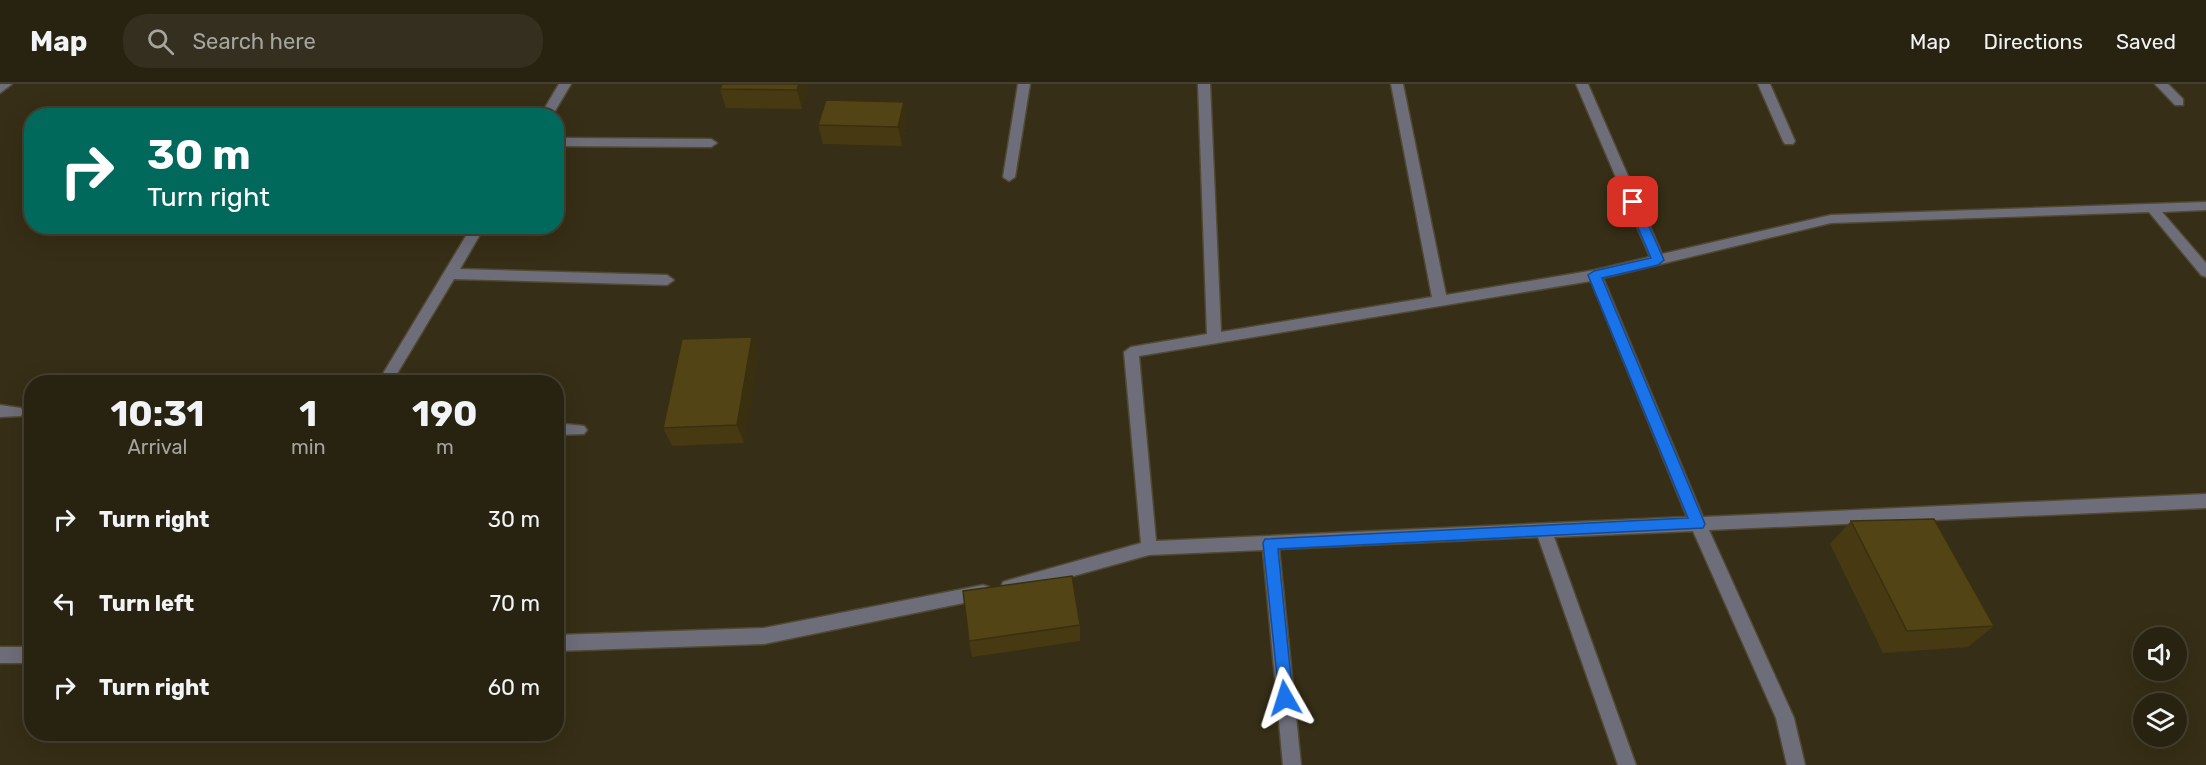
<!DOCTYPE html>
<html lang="en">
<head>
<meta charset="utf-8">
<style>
	:root { --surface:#282210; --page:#342f1e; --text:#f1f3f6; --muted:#a5a49f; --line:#443f30 }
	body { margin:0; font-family:Rubik,sans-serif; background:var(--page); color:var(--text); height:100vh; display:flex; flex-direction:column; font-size:22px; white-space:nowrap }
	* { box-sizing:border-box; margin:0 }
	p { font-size:20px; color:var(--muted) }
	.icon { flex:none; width:33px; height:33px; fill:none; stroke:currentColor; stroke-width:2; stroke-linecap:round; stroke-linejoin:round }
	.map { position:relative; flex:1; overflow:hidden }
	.side { position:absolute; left:24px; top:291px; width:540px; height:366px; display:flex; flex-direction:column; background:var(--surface); border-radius:24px; box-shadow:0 6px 24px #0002,0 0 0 2px var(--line) }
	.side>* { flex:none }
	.banner { position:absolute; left:24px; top:24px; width:540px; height:126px; border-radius:24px; box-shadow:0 6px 24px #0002,0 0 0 2px var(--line); background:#00695c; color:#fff; overflow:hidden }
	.controls { position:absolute; left:2133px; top:543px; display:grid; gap:12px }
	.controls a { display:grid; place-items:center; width:54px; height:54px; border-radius:50%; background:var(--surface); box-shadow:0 6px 24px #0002,0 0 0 2px var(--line); font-size:30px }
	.pin { position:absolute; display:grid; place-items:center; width:51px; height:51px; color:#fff; margin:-26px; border-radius:12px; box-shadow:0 3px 9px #0006 }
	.me { position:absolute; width:66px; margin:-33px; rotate:354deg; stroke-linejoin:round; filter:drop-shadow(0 0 4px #0008) }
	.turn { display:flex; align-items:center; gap:21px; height:126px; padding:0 24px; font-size:27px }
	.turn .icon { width:78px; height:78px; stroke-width:2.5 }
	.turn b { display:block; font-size:42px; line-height:51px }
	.eta { display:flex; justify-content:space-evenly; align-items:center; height:102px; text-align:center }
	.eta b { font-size:36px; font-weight:700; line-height:42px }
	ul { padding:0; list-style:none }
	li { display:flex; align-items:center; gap:18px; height:84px; padding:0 24px }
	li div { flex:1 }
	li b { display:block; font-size:22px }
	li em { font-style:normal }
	header { display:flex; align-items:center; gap:36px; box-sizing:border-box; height:84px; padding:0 30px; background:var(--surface); border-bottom:2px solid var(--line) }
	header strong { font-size:28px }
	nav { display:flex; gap:33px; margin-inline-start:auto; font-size:21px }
	.search { width:420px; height:54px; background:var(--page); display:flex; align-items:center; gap:15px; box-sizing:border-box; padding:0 21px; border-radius:24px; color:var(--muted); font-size:22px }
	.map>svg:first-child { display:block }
</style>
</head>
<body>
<header>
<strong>Map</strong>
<div class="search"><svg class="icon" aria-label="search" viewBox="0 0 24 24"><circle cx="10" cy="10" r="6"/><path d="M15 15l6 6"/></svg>Search here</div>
<nav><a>Map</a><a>Directions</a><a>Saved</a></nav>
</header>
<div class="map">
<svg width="2206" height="681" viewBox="0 0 2206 681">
	<rect width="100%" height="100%" fill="#362e16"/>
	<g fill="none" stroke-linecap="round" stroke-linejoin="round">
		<g stroke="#514932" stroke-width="3">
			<g id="minor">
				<polygon points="0,0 12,0 0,9"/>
				<polygon points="559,0 571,0 552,32 540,32"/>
				<polygon points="1018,0 1030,0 1015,93 1009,97 1003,93"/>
				<path d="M 1198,0 L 1210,0 L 1221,248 L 1432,213 L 1391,0 L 1403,0 L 1446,211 L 1595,186 L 1650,173 L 1576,0 L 1588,0 L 1662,170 L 1831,131 L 2206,118 L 2206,126 L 2162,128 L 2206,179 L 2206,193 L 2201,191 L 2149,128 L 1831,139 L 1603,194 L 1703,433 L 2206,410 L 2206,424 L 1709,446 L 1794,634 L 1805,681 L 1787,681 L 1776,634 L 1693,447 L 1554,453 L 1636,681 L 1618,681 L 1538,453 L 1279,465 L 1301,681 L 1283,681 L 1263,466 L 1149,471 L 1009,510 L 1003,508 L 1001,503 L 1003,498 L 1009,496 L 1141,459 L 1124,268 L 1131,263 L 1207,250 ZM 1591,197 L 1687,433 L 1156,457 L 1139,272 Z"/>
				<polygon points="1758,0 1770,0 1795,57 1793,60 1785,60 1783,57"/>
				<polygon points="2155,0 2168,0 2183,15 2183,21 2175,21"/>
				<polygon points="556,54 711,55 717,59 711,63 556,62"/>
				<polygon points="472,142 485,142 460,185 667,191 674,196 667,201 454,195 392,298 378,298"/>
				<polygon points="0,321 21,324 23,328 21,332 0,333"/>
				<polygon points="556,339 584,342 587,346 584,350 556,351"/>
				<polygon points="983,501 989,503 991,508 989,513 983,515 764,560 556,567 556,551 764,544"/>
				<rect x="0" y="563" width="32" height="16"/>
			</g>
		</g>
		<use href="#minor" fill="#6d6e7a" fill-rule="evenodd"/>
	</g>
	<g fill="#473a12">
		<polygon points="808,2 802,25 726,24 720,5"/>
		<polygon points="904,18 907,37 902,62 823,60 818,41"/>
		<polygon points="752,253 758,271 744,359 672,362 663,344"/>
		<polygon points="1851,437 1994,542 1968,563 1883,569 1830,460"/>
		<polygon points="1080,541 1080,557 972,573 969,557"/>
	</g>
	<g fill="#3a300f">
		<polygon points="799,0 808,0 808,2 802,25 797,6"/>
		<polygon points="904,18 907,37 902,62 898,43"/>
		<polygon points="752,253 758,271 744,359 737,341"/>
	</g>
	<g fill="#534415" stroke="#3a300f" stroke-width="1.5">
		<polygon points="722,0 799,0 797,6 720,5"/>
		<polygon points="826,16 904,18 898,43 818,41"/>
		<polygon points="752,253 737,341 663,344 682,255"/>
		<polygon points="1934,435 1994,542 1907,547 1851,437"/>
		<polygon points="1072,492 1080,541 969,557 963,507"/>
	</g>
	<polygon fill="#1a73e8" stroke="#114b97" stroke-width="1.5" points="1633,114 1638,118 1664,176 1658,181 1602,194 1705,440 1703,444 1278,465 1293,614 1291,620 1285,622 1280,620 1263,459 1265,455 1688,434 1588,191 1594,187 1651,174 1627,118"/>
</svg>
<div class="controls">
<a><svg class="icon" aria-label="sound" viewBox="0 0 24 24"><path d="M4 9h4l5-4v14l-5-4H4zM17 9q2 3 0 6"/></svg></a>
<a><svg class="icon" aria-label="layers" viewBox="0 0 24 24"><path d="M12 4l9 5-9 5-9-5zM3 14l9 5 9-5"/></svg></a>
</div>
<div class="pin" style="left:1633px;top:118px;background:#d93025"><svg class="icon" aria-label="arrive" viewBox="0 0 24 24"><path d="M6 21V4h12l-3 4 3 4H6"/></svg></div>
<svg class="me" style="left:1285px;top:614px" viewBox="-20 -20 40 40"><path d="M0-17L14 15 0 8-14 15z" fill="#1a73e8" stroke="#fff" stroke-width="4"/></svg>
<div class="banner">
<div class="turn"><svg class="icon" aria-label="right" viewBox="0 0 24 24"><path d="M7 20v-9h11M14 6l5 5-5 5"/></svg><div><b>30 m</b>Turn right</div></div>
</div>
<section class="side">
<div class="eta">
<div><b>10:31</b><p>Arrival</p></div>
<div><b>1</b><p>min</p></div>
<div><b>190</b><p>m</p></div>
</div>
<ul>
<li><svg class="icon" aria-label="right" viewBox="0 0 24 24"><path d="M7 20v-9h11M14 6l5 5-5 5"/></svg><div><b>Turn right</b></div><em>30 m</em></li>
<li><svg class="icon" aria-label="left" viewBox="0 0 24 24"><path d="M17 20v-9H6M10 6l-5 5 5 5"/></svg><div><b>Turn left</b></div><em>70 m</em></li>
<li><svg class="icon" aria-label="right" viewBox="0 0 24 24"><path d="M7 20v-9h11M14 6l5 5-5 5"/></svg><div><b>Turn right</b></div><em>60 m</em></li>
</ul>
</section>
</div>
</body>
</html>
